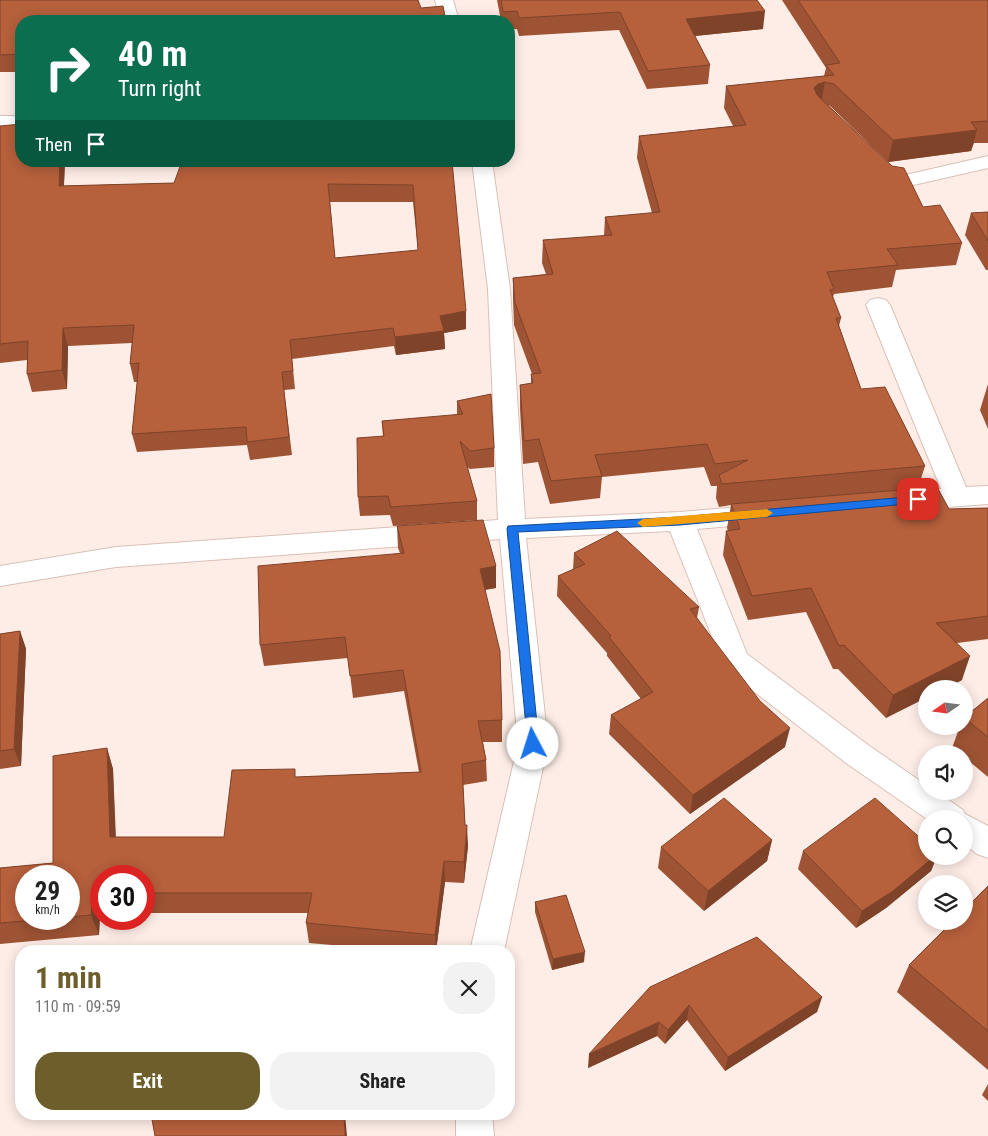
<!DOCTYPE html>
<html lang="en">
<head>
<meta charset="utf-8">
<style>
	:root { --surface:#fff; --page:#f2f2f2; --text:#222; --muted:#767676; --accent:#6d5e2c }
	body { margin:0; font-family:"Roboto Condensed",sans-serif; background:var(--page); color:var(--text); height:100vh; display:flex; flex-direction:column; font-size:19px; white-space:nowrap }
	* { box-sizing:border-box; margin:0 }
	p { font-size:16px; color:var(--muted) }
	.icon { flex:none; width:28px; height:28px; fill:none; stroke:currentColor; stroke-width:2; stroke-linecap:round; stroke-linejoin:round }
	.map { position:relative; flex:1; overflow:hidden }
	.side { position:absolute; left:15px; top:945px; width:500px; height:175px; display:flex; flex-direction:column; background:var(--surface); border-radius:20px; box-shadow:0 2px 12px #0003 }
	.side>* { flex:none }
	.banner { position:absolute; left:15px; top:15px; width:500px; height:152px; border-radius:20px; box-shadow:0 2px 12px #0003; background:#0b6e4f; color:#fff; overflow:hidden }
	.needle { width:32px; rotate:256deg }
	.fabs { position:absolute; left:918px; top:680px; display:grid; gap:10px }
	.fabs a { display:grid; place-items:center; width:55px; height:55px; border-radius:50%; background:var(--surface); box-shadow:0 2px 12px #0003; font-size:25px }
	.speed { position:absolute; left:15px; top:865px; display:flex; gap:10px; font-size:25px; font-weight:700; text-align:center }
	.speed>* { display:grid; place-content:center; width:65px; height:65px; border-radius:50%; background:var(--surface); box-shadow:0 2px 12px #0003; line-height:1 }
	.speed small { font-size:12px; font-weight:400 }
	.speed .limit { border:8px solid #d22; background:#fff; color:#111 }
	.pin { position:absolute; display:grid; place-items:center; width:42px; height:42px; color:#fff; margin:-21px; border-radius:10px; box-shadow:0 2px 8px #0006 }
	.me { position:absolute; width:55px; margin:-28px; rotate:355deg; stroke-linejoin:round; filter:drop-shadow(0 0 4px #0008) }
	.turn { display:flex; align-items:center; gap:18px; height:105px; padding:0 20px; font-size:22px }
	.turn .icon { width:65px; height:65px; stroke-width:2.5 }
	.turn b { display:block; font-size:35px; line-height:42px }
	.then { display:flex; align-items:center; height:48px; padding:0 20px; background:#0003; gap:10px; font-size:19px }
	.round { display:grid; place-items:center; flex:none; width:52px; height:52px; border-radius:20px; background:var(--page) }
	.summary { display:flex; align-items:center; justify-content:space-between; height:85px; padding:0 20px }
	h1 { font-size:30px; font-weight:700; line-height:38px; color:var(--accent) }
	.cta { display:flex; gap:10px; margin-top:auto; padding:10px 20px }
	.cta a { flex:1; height:58px; border-radius:20px; background:var(--accent); color:#fff; font-size:20px; font-weight:700; line-height:58px; text-align:center }
	.cta a+a { background:var(--page); color:var(--text) }
	.map>svg:first-child { display:block }
</style>
</head>
<body>
<div class="map">
<svg width="988" height="1136" viewBox="0 0 988 1136">
	<rect width="100%" height="100%" fill="#feede7"/>
	<g fill="none" stroke-linecap="round" stroke-linejoin="round">
		<g stroke="#dac0b6" stroke-width="2">
			<g id="minor">
				<polygon points="435,0 453,0 459,21 441,21"/>
				<rect x="0" y="116" width="21" height="12"/>
				<path d="M 988,156 L 988,168 L 896,189 L 889,187 L 869,166 L 872,162 C 886,158 891,166 901,176 Z"/>
				<polygon points="472,161 492,161 510,289 525,519 680,512 765,505 774,507 778,514 774,521 765,523 697,529 747,654 868,745 926,785 926,791 936,791 963,810 965,814 988,826 988,858 977,854 964,844 964,819 927,819 846,763 725,669 670,531 526,538 548,744 504,951 470,951 518,744 500,539 116,567 0,586 0,566 116,547 498,520 488,289"/>
				<polygon points="878,298 886,300 890,305 966,487 988,486 988,504 905,510 896,508 892,501 896,494 941,489 866,305 870,300"/>
				<polygon points="456,1114 492,1114 494,1136 456,1136"/>
			</g>
		</g>
		<use href="#minor" fill="#fff" fill-rule="evenodd"/>
	</g>
	<g fill="#9d5334" fill-rule="evenodd">
		<polygon points="0,0 421,8 446,21 21,21 21,72 0,72"/>
		<polygon points="497,0 757,0 763,29 695,36 710,65 708,84 647,89 619,30 519,36 517,29 509,30 509,21 501,21"/>
		<polygon points="782,0 988,0 988,143 974,143 971,151 888,162 830,106 828,105 923,207 962,243 956,265 896,270 892,287 834,294 833,297 841,318 839,326 861,389 925,466 918,488 949,509 988,508 988,639 957,643 962,680 944,689 926,689 886,718 838,669 833,669 806,612 748,620 723,555 726,531 728,531 727,528 731,505 719,507 716,498 717,486 711,486 704,467 602,477 600,498 550,504 538,462 523,464 520,408 520,385 531,383 531,374 532,374 514,325 513,300 513,278 546,274 542,263 543,240 604,236 605,217 652,213 637,158 639,136 733,126 724,108 726,86 824,76 826,68"/>
		<path d="M 0,126 L 21,161 L 65,161 L 64,186 L 174,183 L 452,161 L 466,329 L 444,333 L 445,349 L 396,355 L 394,346 L 292,359 L 295,389 L 284,390 L 292,455 L 250,460 L 247,445 L 137,452 L 132,434 L 137,382 L 134,382 L 130,364 L 132,343 L 68,346 L 67,389 L 32,392 L 27,374 L 27,360 L 0,363 ZM 330,202 L 413,202 L 418,250 L 335,258 Z"/>
		<polygon points="988,212 988,270 986,270 965,235 971,213"/>
		<polygon points="988,384 988,429 980,410"/>
		<polygon points="457,401 494,448 494,467 470,469 467,467 477,501 477,520 393,526 390,515 360,516 358,497 383,437 382,421 457,415"/>
		<path d="M 397,526 L 496,566 L 496,588 L 485,590 L 502,720 L 502,742 L 483,742 L 486,760 L 487,781 L 463,785 L 465,825 L 468,846 L 464,883 L 445,882 L 436,951 L 400,951 L 309,943 L 306,923 L 308,913 L 144,913 L 144,876 L 101,876 L 101,913 L 100,913 L 99,935 L 0,944 L 0,868 L 53,863 L 107,748 L 113,769 L 116,837 L 224,837 L 297,777 L 419,772 L 404,691 L 353,698 L 348,658 L 264,666 L 260,645 L 400,553 L 398,548 ZM 69,876 L 69,919 L 26,919 Z"/>
		<polygon points="574,553 699,607 697,618 785,747 690,814 609,734 611,715 641,699 607,656 607,653 557,596 558,576 573,570"/>
		<polygon points="20,631 26,649 21,766 0,769 0,634"/>
		<polygon points="988,698 988,777 964,757 964,754 960,754 952,748 960,726 964,726 964,717"/>
		<polygon points="772,840 767,861 704,911 658,868 661,847"/>
		<polygon points="803,851 926,856 937,856 931,871 886,908 856,928 798,869"/>
		<polygon points="988,886 988,1070 897,992 909,965"/>
		<polygon points="535,902 584,962 552,970 535,912"/>
		<polygon points="650,987 822,997 817,1012 725,1071 687,1020 665,1044 657,1036 588,1068"/>
		<polygon points="988,1084 988,1101 982,1095"/>
	</g>
	<g fill="#7f432a">
		<polygon points="765,11 763,29 684,37 686,19"/>
		<polygon points="825,82 821,103 814,88 818,84"/>
		<polygon points="977,130 971,151 888,162 893,140"/>
		<polygon points="60,161 65,161 63,203 59,186"/>
		<polygon points="466,311 466,329 444,333 445,349 396,355 395,337 440,316"/>
		<polygon points="63,328 68,346 67,389 62,370"/>
		<polygon points="496,566 496,588 481,590 480,569"/>
		<polygon points="20,631 26,649 21,766 14,749"/>
		<polygon points="970,656 962,680 944,689 926,689 926,698 886,718 893,695"/>
		<polygon points="790,728 785,747 690,814 693,795"/>
		<polygon points="107,748 113,769 116,858 110,837"/>
		<polygon points="467,825 468,846 464,883 464,862"/>
		<polygon points="772,840 767,861 704,911 708,891"/>
		<polygon points="935,856 937,856 931,871 886,908 856,928 862,911"/>
		<polygon points="444,861 445,882 436,951 435,935"/>
		<polygon points="93,893 100,913 99,935 91,915"/>
		<polygon points="585,952 584,962 552,970 553,959"/>
		<polygon points="822,997 817,1012 725,1071 728,1057"/>
		<polygon points="689,1005 687,1020 665,1044 668,1030"/>
		<polygon points="659,1022 657,1036 588,1068 589,1054"/>
		<polygon points="344,1114 345,1114 347,1136 345,1136"/>
	</g>
	<g fill="#b6603c" stroke="#7f432a" fill-rule="evenodd">
		<polygon points="0,0 418,0 421,8 443,6 446,21 21,21 21,54 0,55"/>
		<polygon points="501,0 757,0 765,11 686,19 710,65 648,71 620,12 519,18 517,11 503,12"/>
		<polygon points="798,0 988,0 988,121 971,122 977,130 893,140 834,84 825,82 818,84 814,88 817,95 892,166 904,168 923,207 940,205 962,243 887,249 898,265 827,272 834,289 830,290 841,318 836,318 861,389 885,387 925,466 722,484 719,475 748,460 715,464 707,444 595,455 602,476 551,481 539,439 524,441 520,385 533,383 531,374 541,373 515,303 513,278 553,274 543,240 612,235 605,217 660,212 639,136 746,125 726,86 834,75 826,65 840,63"/>
		<path d="M 21,124 L 21,161 L 60,161 L 59,186 L 174,183 L 182,161 L 452,161 L 466,311 L 440,316 L 444,331 L 395,337 L 393,328 L 290,340 L 293,371 L 282,372 L 289,437 L 247,442 L 246,427 L 132,434 L 139,363 L 130,364 L 134,325 L 63,328 L 62,370 L 27,374 L 28,341 L 0,344 L 0,126 ZM 328,184 L 413,185 L 418,250 L 335,258 Z"/>
		<polygon points="988,212 988,241 971,213"/>
		<polygon points="491,394 494,448 470,451 460,441 477,501 391,507 388,496 358,497 357,438 384,436 382,421 463,414 457,401"/>
		<polygon points="937,487 949,509 988,508 988,616 936,623 970,656 893,695 844,645 839,646 811,588 752,596 726,531 740,529 731,504"/>
		<polygon points="483,520 496,566 480,569 500,651 502,720 478,721 486,760 462,764 465,825 467,825 464,862 444,861 435,935 306,923 312,893 144,893 144,876 101,876 101,893 93,893 91,915 69,917 69,876 26,876 26,919 49,919 0,923 0,868 53,863 53,756 107,748 110,837 224,837 232,770 295,769 295,777 421,772 403,670 350,676 345,637 260,645 258,566 404,553 397,526"/>
		<polygon points="617,531 699,607 690,609 760,701 790,728 693,795 611,715 653,692 609,637 611,636 558,576 585,564 574,553"/>
		<polygon points="20,631 14,749 0,751 0,634"/>
		<polygon points="988,698 988,737 964,718"/>
		<polygon points="724,798 772,840 708,891 661,847"/>
		<polygon points="875,798 926,843 926,856 935,856 893,891 862,911 803,851"/>
		<polygon points="988,886 988,1031 909,965 953,921 964,921 964,910"/>
		<polygon points="566,895 585,952 553,959 535,902"/>
		<polygon points="757,937 822,997 728,1057 689,1005 668,1030 659,1022 589,1054 650,987"/>
		<polygon points="151,1114 344,1114 345,1136 155,1136"/>
	</g>
	<polygon fill="#1a73e8" stroke="#114b97" points="918,496 923,499 918,503 680,525 518,532 539,744 533,749 528,747 507,529 508,526 680,517"/>
	<polygon fill="#f59e0b" points="767,509 773,513 767,517 643,527 637,523 643,519"/>
</svg>
<div class="fabs">
<a><svg class="needle" viewBox="-14 -14 28 28"><path d="M0-13l5 13h-10z" fill="#e53935"/><path d="M0 13l5-13h-10z" fill="#767676"/></svg></a>
<a><svg class="icon" aria-label="sound" viewBox="0 0 24 24"><path d="M4 9h4l5-4v14l-5-4H4zM17 9q2 3 0 6"/></svg></a>
<a><svg class="icon" aria-label="search" viewBox="0 0 24 24"><circle cx="10" cy="10" r="6"/><path d="M15 15l6 6"/></svg></a>
<a><svg class="icon" aria-label="layers" viewBox="0 0 24 24"><path d="M12 4l9 5-9 5-9-5zM3 14l9 5 9-5"/></svg></a>
</div>
<div class="speed"><div>29<small>km/h</small></div><div class="limit">30</div></div>
<div class="pin" style="left:918px;top:499px;background:#d93025"><svg class="icon" aria-label="arrive" viewBox="0 0 24 24"><path d="M6 21V4h12l-3 4 3 4H6"/></svg></div>
<svg class="me" style="left:533px;top:744px" viewBox="-20 -20 40 40"><circle r="19" fill="#fff"/><path d="M0-13L10 11 0 6-10 11z" fill="#1a73e8"/></svg>
<div class="banner">
<div class="turn"><svg class="icon" aria-label="right" viewBox="0 0 24 24"><path d="M7 20v-9h11M14 6l5 5-5 5"/></svg><div><b>40 m</b>Turn right</div></div>
<div class="then">Then<svg class="icon" aria-label="arrive" viewBox="0 0 24 24"><path d="M6 21V4h12l-3 4 3 4H6"/></svg></div>
</div>
<section class="side">
<div class="summary"><div><h1>1 min</h1><p>110 m · 09:59</p></div><a class="round"><svg class="icon" aria-label="close" viewBox="0 0 24 24"><path d="M6 6l12 12M18 6L6 18"/></svg></a></div>
<div class="cta"><a>Exit</a><a>Share</a></div>
</section>
</div>
</body>
</html>
